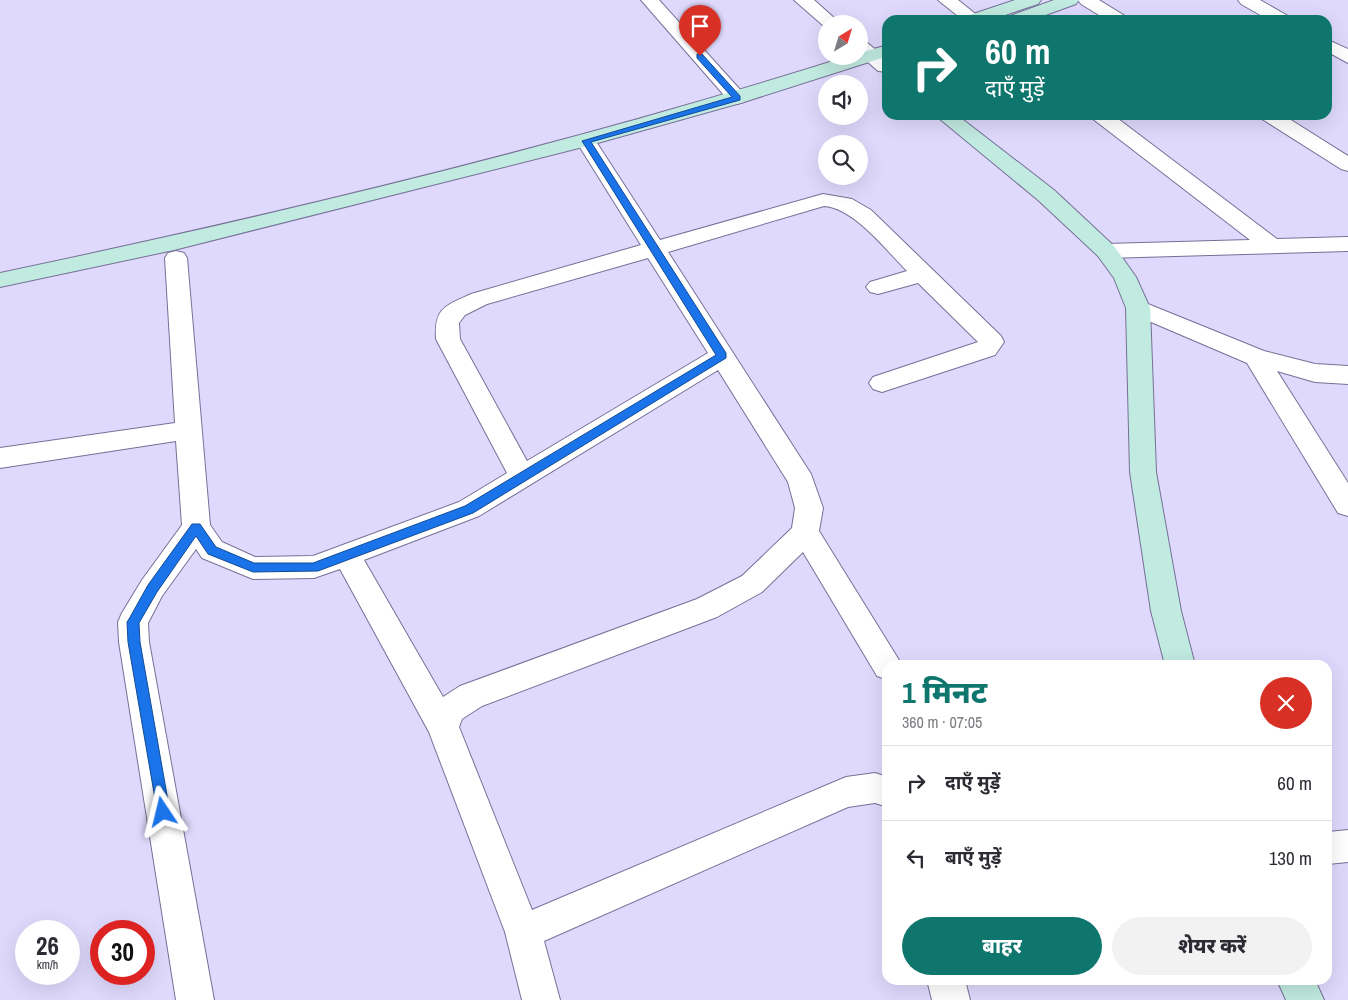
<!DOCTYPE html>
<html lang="hi">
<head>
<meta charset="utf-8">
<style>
	:root { --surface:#fff; --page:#f2f2f3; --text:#2b2b33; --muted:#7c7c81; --line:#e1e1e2; --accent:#0f766e }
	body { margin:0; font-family:"Archivo Narrow","Noto Sans Devanagari",sans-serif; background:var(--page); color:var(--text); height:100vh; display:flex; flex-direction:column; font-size:19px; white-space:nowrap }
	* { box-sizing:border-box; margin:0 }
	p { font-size:16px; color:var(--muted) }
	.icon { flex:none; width:28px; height:28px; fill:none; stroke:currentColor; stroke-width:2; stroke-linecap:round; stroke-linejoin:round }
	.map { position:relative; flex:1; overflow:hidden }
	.panel { position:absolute; left:882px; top:660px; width:450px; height:325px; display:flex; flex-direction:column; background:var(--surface); border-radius:15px; box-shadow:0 5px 20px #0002 }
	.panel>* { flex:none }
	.top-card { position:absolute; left:882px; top:15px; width:450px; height:105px; border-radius:15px; box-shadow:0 5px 20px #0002; background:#0f766e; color:#fff; overflow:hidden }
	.needle { width:32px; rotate:38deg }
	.buttons { position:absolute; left:818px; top:15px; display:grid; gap:10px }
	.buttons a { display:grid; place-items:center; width:50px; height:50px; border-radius:50%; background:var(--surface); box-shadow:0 5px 20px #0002; font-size:25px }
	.speed { position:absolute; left:15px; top:920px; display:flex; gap:10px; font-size:25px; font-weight:700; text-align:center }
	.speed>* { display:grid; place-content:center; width:65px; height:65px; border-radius:50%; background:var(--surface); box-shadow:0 5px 20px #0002; line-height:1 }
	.speed small { font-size:12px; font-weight:400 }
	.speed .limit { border:8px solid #d22; background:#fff; color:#111 }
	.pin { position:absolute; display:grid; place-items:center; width:42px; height:42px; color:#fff; margin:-51px -21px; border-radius:50% 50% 50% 0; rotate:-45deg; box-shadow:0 0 5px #0007 }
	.pin .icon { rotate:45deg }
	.me { position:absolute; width:55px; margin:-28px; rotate:350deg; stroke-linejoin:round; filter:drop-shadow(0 0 4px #0008) }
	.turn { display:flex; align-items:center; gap:18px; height:105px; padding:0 20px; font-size:22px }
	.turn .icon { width:65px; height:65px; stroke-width:2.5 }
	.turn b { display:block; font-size:35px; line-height:42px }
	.round { display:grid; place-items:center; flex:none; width:52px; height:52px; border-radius:26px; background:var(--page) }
	.head { display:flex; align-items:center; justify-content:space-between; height:85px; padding:0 20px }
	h1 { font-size:30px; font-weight:800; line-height:38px; color:var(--accent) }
	.button { display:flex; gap:10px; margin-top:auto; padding:10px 20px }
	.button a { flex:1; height:58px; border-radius:30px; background:var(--accent); color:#fff; font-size:20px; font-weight:800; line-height:58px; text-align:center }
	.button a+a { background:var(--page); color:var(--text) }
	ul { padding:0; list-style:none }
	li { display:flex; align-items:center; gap:15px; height:75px; padding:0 20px; border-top:1px solid var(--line) }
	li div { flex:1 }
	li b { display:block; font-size:19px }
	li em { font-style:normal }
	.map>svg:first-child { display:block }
</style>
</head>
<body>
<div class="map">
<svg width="1348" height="1000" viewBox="0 0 1348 1000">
	<rect width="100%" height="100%" fill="#dfdafd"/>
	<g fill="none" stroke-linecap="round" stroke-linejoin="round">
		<g stroke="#767097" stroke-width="2">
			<g id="street">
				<polygon points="641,0 659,0 744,94 747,98 744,102 737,104 730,102"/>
				<polygon points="794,0 814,0 841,24 826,24 826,28"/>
				<polygon points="938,0 958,0 983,20 963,20"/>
				<polygon points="1078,0 1099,0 1125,16 1128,20 1107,20 1081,4"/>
				<polygon points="1238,0 1260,0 1288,16 1291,20 1269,20 1241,4"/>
				<polygon points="859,40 865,41 888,60 888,72 878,71 859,54"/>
				<polygon points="1328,40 1348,49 1348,63 1328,52"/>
				<polygon points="1090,115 1113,115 1277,239 1348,237 1348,251 1106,258 1098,256 1095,251 1098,246 1106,244 1250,240 1093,119"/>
				<polygon points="1259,115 1283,115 1348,156 1348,171 1341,169 1262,119"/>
				<path d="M 586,135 L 593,137 L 660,240 L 823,194 L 852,199 L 871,210 L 1001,336 L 1004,342 L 995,355 L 882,392 L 873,389 L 869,383 L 873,377 L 978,342 L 918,283 L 878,294 L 870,292 L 866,287 L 870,282 L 907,271 C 886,250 854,208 824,206 L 668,252 L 811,474 L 823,508 L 819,531 L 902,665 L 888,665 L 888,680 L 877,676 L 803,552 L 762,592 L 717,617 L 482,706 L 462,719 L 459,727 L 532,910 L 846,777 L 875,773 L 888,777 L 888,807 L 875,803 L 848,807 L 544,941 L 560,1000 L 522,1000 L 505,932 L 429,732 L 340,569 L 314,578 L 253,579 L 202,558 L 196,549 L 162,596 L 148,623 L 149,642 L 214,1000 L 176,1000 L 119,642 L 118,622 L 122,613 L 142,580 L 182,525 L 176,441 L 0,468 L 0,448 L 175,423 L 165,258 L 168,253 L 176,251 L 184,253 L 187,258 L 210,525 L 222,542 L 255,557 L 313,556 L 459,502 L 507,473 L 436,339 C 434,308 445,306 471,294 L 641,245 L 576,141 L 579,137 ZM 648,258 L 708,353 L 527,461 L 460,339 L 459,323 L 465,315 L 487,304 ZM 718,370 L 788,482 L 795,508 L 792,528 L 742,576 L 697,599 L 460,686 L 443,697 L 364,560 L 479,516 Z"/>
				<polygon points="1138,300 1264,351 1315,364 1348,366 1348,384 1315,382 1277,371 1348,483 1348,516 1338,513 1247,363 1130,313 1126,308 1130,303"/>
				<polygon points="1348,830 1348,862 1328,864 1328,832"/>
				<polygon points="927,980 965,980 970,1000 932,1000"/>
			</g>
		</g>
		<g stroke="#767097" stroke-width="2">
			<g id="secondary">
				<polygon points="1015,0 1041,0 1038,4 990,20 964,20 967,16"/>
				<polygon points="1054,0 1079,0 1076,4 1032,20 1007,20 1010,16"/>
				<path d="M 888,45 L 888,56 L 744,102 L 587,146 L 174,250 L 0,287 L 0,273 C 286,213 571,144 849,56 L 859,56 L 859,53 Z"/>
				<polygon points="935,115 957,115 1054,190 1114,246 1136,277 1150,308 1156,472 1181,611 1195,665 1165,665 1151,611 1130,472 1126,308 1114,278 1098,256 1038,200"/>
				<polygon points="1277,980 1315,980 1324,1000 1286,1000"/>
			</g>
		</g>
		<use href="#street" fill="#fff" fill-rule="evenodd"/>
		<use href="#secondary" fill="#c1eae0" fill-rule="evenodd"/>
	</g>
	<polygon fill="#1a73e8" stroke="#114b97" points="697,54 702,54 740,96 740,100 591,142 726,353 726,358 473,513 318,571 253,572 208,554 196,536 157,592 139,623 140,642 170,812 168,816 163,818 158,816 128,642 127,622 129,619 148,585 192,524 200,524 216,547 254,563 313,563 465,506 716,355 582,141 732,97 697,58"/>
</svg>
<div class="buttons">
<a><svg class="needle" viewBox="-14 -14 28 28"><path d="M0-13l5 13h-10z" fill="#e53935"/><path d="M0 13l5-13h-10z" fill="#7c7c81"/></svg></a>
<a><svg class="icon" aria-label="sound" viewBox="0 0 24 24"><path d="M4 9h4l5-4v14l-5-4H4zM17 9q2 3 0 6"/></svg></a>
<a><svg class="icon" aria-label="search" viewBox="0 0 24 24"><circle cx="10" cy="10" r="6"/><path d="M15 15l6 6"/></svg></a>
</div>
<div class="speed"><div>26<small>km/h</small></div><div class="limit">30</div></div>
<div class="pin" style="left:700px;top:56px;background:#d93025"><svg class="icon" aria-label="arrive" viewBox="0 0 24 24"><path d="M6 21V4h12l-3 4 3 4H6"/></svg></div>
<svg class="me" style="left:163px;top:812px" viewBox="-20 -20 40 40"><path d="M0-17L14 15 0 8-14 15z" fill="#1a73e8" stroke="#fff" stroke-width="4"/></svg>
<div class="top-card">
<div class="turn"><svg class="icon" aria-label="right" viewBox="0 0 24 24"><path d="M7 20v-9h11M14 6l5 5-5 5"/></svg><div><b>60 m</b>दाएँ मुड़ें</div></div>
</div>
<section class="panel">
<div class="head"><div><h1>1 मिनट</h1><p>360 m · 07:05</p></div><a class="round" style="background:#d93025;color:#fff"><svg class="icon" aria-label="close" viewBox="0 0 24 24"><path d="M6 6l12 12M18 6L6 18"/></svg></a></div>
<ul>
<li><svg class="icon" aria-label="right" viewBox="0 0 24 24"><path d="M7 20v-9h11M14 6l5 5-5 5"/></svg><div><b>दाएँ मुड़ें</b></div><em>60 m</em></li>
<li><svg class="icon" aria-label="left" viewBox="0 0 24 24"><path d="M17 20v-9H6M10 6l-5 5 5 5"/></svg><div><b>बाएँ मुड़ें</b></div><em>130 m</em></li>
</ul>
<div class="button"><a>बाहर</a><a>शेयर करें</a></div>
</section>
</div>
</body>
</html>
